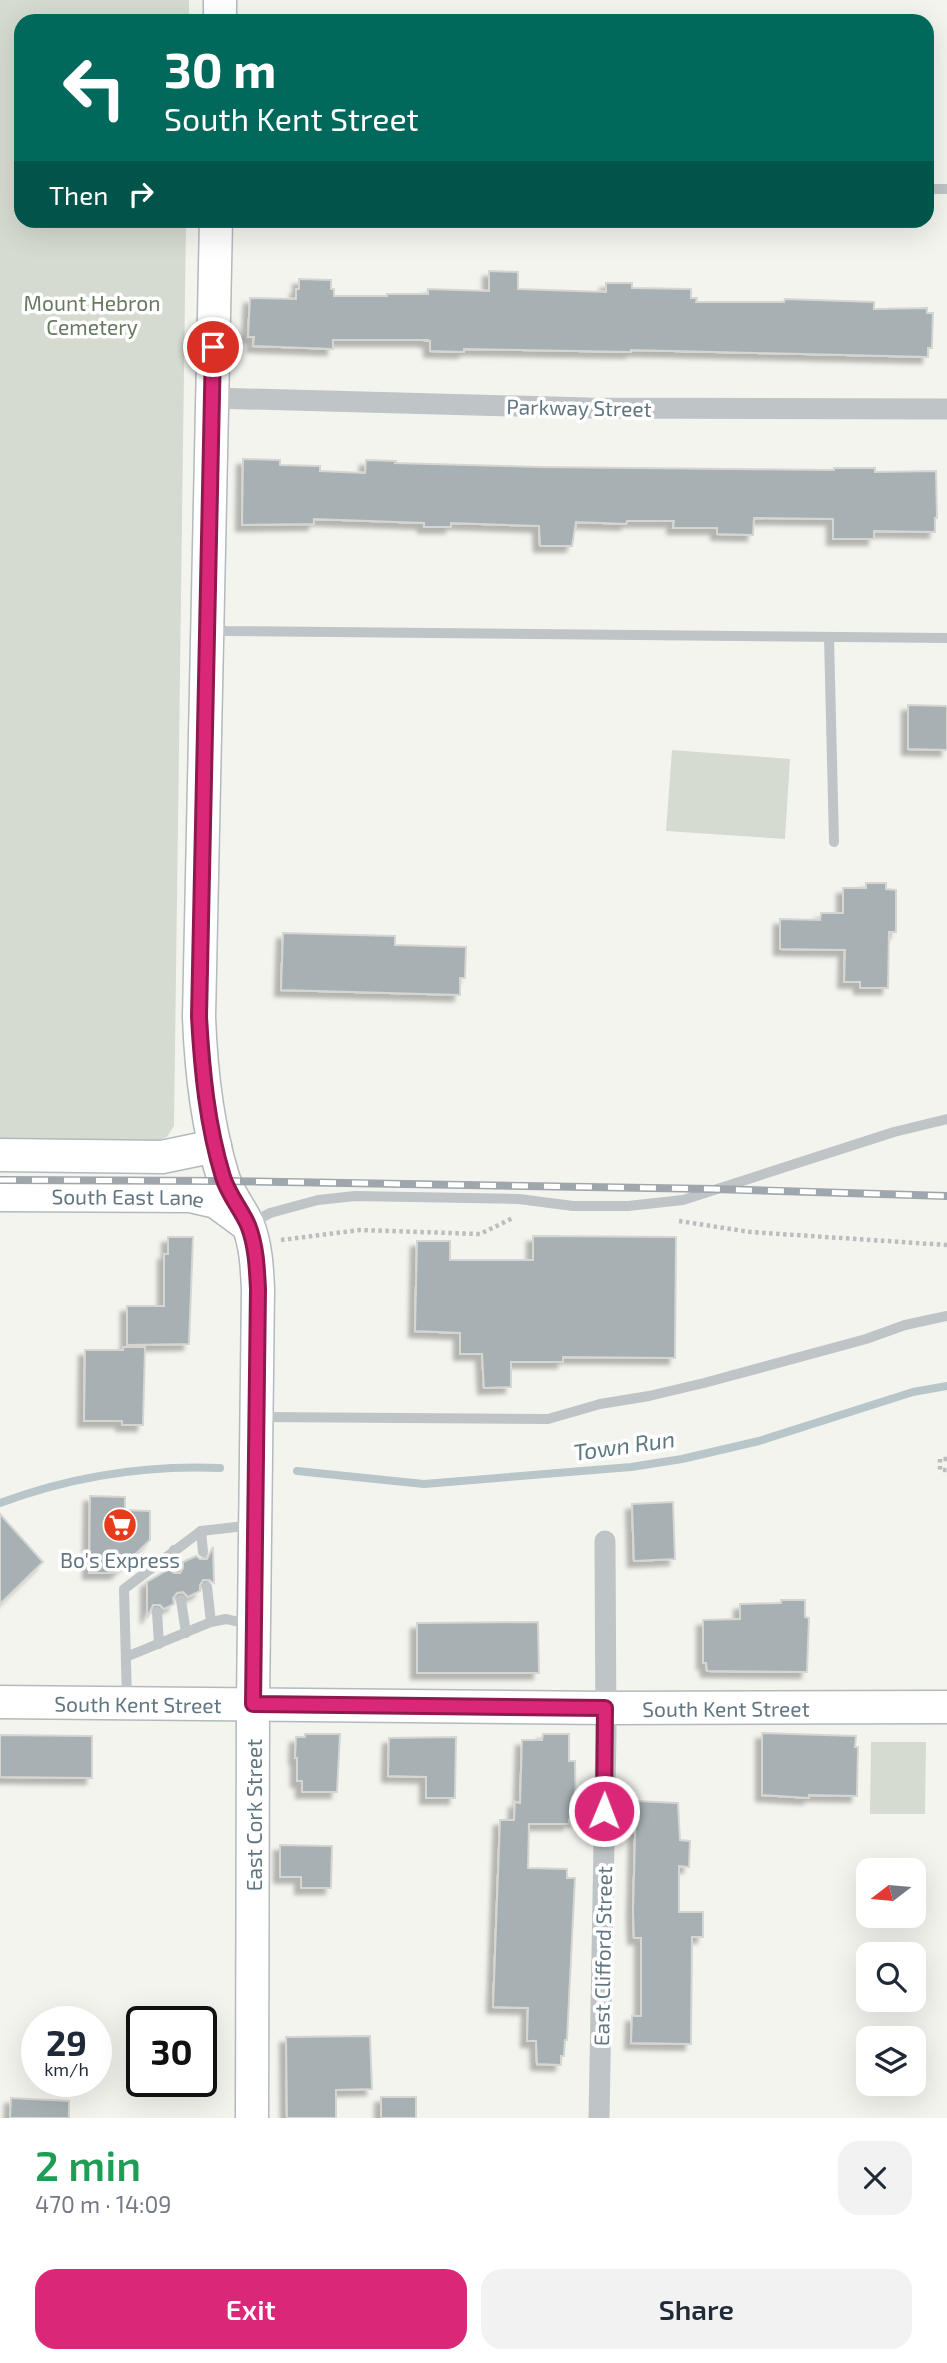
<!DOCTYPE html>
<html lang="en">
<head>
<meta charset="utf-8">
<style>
	:root { --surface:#fff; --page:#f2f2f3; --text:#1f2937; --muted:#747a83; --accent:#db2777 }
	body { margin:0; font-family:"Exo 2",sans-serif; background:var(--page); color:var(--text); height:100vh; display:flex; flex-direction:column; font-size:26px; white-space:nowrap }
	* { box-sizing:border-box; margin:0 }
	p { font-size:23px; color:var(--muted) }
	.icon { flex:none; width:38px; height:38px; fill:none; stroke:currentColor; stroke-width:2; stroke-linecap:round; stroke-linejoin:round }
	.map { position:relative; height:2118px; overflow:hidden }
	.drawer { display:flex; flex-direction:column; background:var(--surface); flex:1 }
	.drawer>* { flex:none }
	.guide { position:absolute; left:14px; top:14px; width:920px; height:214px; border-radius:21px; box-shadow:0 7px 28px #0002; background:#00695c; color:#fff; overflow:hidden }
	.needle { width:46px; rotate:254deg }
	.buttons { position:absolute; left:856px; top:1858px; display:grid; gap:14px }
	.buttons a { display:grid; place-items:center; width:70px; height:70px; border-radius:14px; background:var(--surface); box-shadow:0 7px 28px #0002; font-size:35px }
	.speed { position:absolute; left:21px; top:2006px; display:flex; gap:14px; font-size:35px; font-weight:700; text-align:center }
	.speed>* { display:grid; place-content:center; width:91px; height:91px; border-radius:50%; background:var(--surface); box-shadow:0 7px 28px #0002; line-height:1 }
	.speed small { font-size:18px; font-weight:400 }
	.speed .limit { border:4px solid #111; border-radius:10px; background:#fff; color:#111 }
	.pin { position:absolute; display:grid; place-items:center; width:60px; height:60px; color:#fff; margin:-30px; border:4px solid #fff; border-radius:50%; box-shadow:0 2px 7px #0007 }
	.me { position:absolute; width:77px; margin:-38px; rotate:1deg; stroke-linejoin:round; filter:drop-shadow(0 0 5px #0008) }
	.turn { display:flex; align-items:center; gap:24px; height:147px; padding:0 35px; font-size:32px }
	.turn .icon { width:91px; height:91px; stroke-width:2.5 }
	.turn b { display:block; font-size:49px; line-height:60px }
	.then { display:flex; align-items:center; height:66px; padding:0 35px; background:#0003; gap:14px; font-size:26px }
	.round { display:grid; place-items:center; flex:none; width:74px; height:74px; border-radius:21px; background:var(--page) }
	.headline { display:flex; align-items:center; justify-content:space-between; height:119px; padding:0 35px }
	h1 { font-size:42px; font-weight:600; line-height:52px; color:#1e9e55 }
	.cta { display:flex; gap:14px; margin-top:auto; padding:14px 35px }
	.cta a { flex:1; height:80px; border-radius:21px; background:var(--accent); color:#fff; font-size:28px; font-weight:600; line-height:80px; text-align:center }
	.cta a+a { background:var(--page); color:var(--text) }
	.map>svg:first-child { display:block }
</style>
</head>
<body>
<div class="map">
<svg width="947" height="2118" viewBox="0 0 947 2118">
	<defs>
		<filter id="shadow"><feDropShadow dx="-6" dy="6" stdDeviation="2" flood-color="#0004"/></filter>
	</defs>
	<rect width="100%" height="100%" fill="#f4f4ef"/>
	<g fill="#d5dbd0">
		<polygon points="0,0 189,0 189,21 21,21 21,220 186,221 174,1126 167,1137 152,1142 0,1140"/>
		<polygon points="672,750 790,759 785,839 666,831"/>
		<polygon points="871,1742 926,1742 925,1814 870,1814"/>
	</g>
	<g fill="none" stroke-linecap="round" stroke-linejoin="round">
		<g stroke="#b8c6c9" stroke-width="8">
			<polyline points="297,1471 424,1484 631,1467 682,1459 759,1441 913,1392 947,1386"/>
			<path d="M 0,1503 C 70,1477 146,1465 220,1468"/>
		</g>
	</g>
	<g fill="#a7b1b4" stroke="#d5d5d2" stroke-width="2" filter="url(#shadow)">
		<polygon points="489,271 518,272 518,289 606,292 606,283 632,283 632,288 691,289 691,298 697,298 696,302 784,302 785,299 874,302 874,309 927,308 927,313 933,313 932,348 928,348 928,357 631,350 631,352 464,349 464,352 430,351 430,341 426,341 427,340 333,340 333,349 253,346 254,337 248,337 250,298 296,299 296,289 299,289 299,279 331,280 331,289 334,289 334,296 387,296 387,294 428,294 428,289 489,291"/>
		<polygon points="243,459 280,460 280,465 320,466 320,471 365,473 366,460 396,461 395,463 540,467 834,470 834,468 875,468 875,472 936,471 937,518 935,518 935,532 874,531 874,539 833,539 833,519 754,518 753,535 717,534 717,528 673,528 674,521 627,521 626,524 576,522 572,546 540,546 539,526 451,523 451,527 424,527 424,523 314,519 314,524 242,525"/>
		<polygon points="908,705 947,706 947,750 908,749"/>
		<polygon points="866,883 886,883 886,889 896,890 896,932 889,932 888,988 860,988 860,982 844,982 845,950 780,949 780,919 820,920 821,913 843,913 843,888 866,888"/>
		<polygon points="283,933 395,936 395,945 466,947 465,978 460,978 460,995 281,990"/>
		<polygon points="533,1236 676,1237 675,1358 563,1357 563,1362 511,1362 511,1387 484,1388 482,1354 460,1354 460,1333 415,1331 417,1241 450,1241 450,1260 533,1260"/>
		<polygon points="168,1237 193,1237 189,1344 127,1345 127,1306 164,1306 164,1254 168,1254"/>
		<polygon points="123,1347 145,1347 143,1425 122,1425 122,1421 84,1421 85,1350 123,1350"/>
		<polygon points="90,1496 125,1497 125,1510 150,1511 150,1540 116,1573 89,1573"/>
		<polygon points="673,1502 675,1559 634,1561 632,1504"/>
		<polygon points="0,1514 43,1562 0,1604"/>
		<polygon points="213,1547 214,1583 209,1580 203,1580 200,1585 200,1591 188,1597 183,1592 177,1593 173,1598 174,1604 164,1609 160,1605 153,1605 147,1618 147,1582 169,1569 174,1573 180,1573 183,1568 183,1562 196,1556 200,1559 207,1559"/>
		<polygon points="781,1600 805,1600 805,1617 809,1618 807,1672 707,1671 706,1663 703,1663 703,1620 740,1619 740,1604 781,1603"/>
		<polygon points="538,1622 539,1673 417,1673 417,1623"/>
		<polygon points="762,1733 856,1736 855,1747 858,1747 857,1796 809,1795 809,1798 762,1795"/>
		<polygon points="305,1734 340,1734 337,1792 302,1792 302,1781 297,1781 297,1758 295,1758 296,1737 305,1737"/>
		<polygon points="543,1734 569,1734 569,1761 575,1761 576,1821 569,1820 569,1824 529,1824 528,1868 567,1869 567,1878 575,1878 567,2040 565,2040 564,2056 561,2056 561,2065 537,2064 536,2041 527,2041 528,2008 493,2007 500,1820 514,1820 515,1802 520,1803 522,1740 542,1740"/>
		<polygon points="0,1735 92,1736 92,1778 0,1777"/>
		<polygon points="456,1737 455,1798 426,1798 426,1777 388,1776 389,1738"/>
		<polygon points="636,1801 678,1803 680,1840 690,1841 689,1867 679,1866 679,1912 703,1912 703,1937 692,1937 691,2044 631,2043 632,2016 641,2016 641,1938 634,1938 633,1912"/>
		<polygon points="280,1845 332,1846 331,1888 301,1888 301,1877 280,1877"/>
		<polygon points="370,2036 372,2089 336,2090 336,2118 287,2118 286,2037"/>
		<rect x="381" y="2097" width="35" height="21"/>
		<polygon points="11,2098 69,2101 69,2118 10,2118"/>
	</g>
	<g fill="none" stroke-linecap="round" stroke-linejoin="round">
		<g stroke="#b3b9bd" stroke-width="35">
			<g id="secondary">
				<polyline points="220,21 220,0"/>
				<path d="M 216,220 L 199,1017 C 201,1071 207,1125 223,1177 C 228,1194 241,1209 248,1225 C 256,1245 257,1268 258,1289 L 253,1704 L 252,2118"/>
				<polyline points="0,1155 162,1157 215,1146"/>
				<path id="s1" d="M 0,1195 L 190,1196 L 216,1202 L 243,1222"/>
				<path id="s2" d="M 0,1702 L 605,1708 L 947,1707"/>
			</g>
		</g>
		<g stroke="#bbbdbf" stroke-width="4.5" stroke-dasharray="3.5 3.5" stroke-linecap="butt">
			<polyline points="679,1221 750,1232 947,1245"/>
			<polyline points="281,1240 360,1230 480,1234 513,1218"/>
			<polyline points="947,1459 940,1459 940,1470 947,1470"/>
		</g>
		<g stroke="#bfc4c6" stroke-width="10">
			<polyline points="928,189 947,189"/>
			<polyline points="212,625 225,631 947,638"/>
			<polyline points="829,637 834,842"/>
			<polyline points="250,1224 270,1213 318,1200 355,1196 519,1199 573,1206 628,1206 683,1200 894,1132 947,1119"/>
			<polyline points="259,1417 548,1419 600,1404 649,1396 704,1383 866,1339 905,1325 947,1316"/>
			<polyline points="201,1531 203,1552"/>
			<polyline points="174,1550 176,1566"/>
			<polyline points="207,1587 211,1622"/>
			<polyline points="181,1600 186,1633"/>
			<polyline points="157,1612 159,1644"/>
			<polyline points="126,1657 211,1622 226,1619 252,1625"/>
			<polyline points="127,1700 124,1589 201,1531 253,1525"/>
		</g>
		<g stroke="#bfc4c6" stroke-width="21">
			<polyline points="212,398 589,408 947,409"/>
			<polyline points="599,2118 606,1734 605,1541"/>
		</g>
		<use href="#secondary" stroke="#fff" stroke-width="32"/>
		<g stroke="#9fa7ac" stroke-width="8">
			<polyline id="rail" points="0,1180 223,1181 714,1189 947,1196"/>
		</g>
		<use href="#rail" stroke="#fff" stroke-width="5" stroke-dasharray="16" stroke-linecap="butt"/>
	</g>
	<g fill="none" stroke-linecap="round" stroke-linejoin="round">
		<g stroke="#8e194d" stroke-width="18">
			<path id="route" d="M 213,347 L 199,1017 C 202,1070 207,1125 223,1177 C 228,1194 241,1209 248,1225 C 256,1245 257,1268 258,1289 L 253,1704 L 605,1708 L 604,1811"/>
		</g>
		<use href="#route" stroke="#db2777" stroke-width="12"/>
	</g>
	<defs>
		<g id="supermarket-disc" transform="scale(1.75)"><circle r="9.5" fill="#e93a1a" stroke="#fff"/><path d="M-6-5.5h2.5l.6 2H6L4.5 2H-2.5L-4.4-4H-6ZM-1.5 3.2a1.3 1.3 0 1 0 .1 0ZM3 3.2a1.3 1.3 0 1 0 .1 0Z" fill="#fff"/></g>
	</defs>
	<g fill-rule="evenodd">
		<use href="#supermarket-disc" x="120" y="1525"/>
	</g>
	<g text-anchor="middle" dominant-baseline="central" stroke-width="7" stroke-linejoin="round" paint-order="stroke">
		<g font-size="21" fill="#677961" stroke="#fff">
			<text x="92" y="302">Mount Hebron<tspan x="92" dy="24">Cemetery</tspan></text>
		</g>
		<g font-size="21" fill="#627682" stroke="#fff">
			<text transform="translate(579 407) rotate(1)">Parkway Street</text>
			<text stroke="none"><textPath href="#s1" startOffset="128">South East Lane</textPath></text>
			<text stroke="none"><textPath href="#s2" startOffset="138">South Kent Street</textPath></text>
			<text stroke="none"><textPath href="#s2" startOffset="726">South Kent Street</textPath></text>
			<text transform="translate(253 1815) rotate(-90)">East Cork Street</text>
			<text transform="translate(602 1956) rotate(-89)">East Clifford Street</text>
		</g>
		<g font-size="21" fill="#627682" stroke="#fff">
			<text x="120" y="1559">Bo's Express</text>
		</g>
		<g font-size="23" font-style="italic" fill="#5d797f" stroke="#fff">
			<text transform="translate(624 1445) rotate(-8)">Town Run</text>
		</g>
	</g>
</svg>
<div class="buttons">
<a><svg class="needle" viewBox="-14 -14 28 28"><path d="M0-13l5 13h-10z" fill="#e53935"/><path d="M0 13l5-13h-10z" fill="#747a83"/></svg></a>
<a><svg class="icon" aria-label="search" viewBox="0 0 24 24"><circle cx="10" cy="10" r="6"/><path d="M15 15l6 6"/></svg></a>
<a><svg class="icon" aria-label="layers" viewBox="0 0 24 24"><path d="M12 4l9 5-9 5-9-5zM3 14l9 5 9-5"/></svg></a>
</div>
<div class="speed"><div>29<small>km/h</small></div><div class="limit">30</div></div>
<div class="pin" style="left:213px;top:347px;background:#d93025"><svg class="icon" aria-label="arrive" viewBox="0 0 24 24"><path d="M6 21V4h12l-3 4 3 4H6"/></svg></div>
<svg class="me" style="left:604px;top:1811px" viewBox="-20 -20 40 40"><circle r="17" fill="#db2777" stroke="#fff" stroke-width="3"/><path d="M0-11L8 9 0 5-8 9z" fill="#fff"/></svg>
<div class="guide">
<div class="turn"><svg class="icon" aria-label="left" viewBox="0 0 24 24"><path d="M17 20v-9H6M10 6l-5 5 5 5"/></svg><div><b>30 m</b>South Kent Street</div></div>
<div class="then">Then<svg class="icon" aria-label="right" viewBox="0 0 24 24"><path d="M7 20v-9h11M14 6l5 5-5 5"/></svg></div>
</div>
</div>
<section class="drawer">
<div class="headline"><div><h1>2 min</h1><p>470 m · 14:09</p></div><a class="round"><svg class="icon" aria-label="close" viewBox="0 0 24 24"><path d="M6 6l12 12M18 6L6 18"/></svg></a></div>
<div class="cta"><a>Exit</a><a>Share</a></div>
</section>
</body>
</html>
